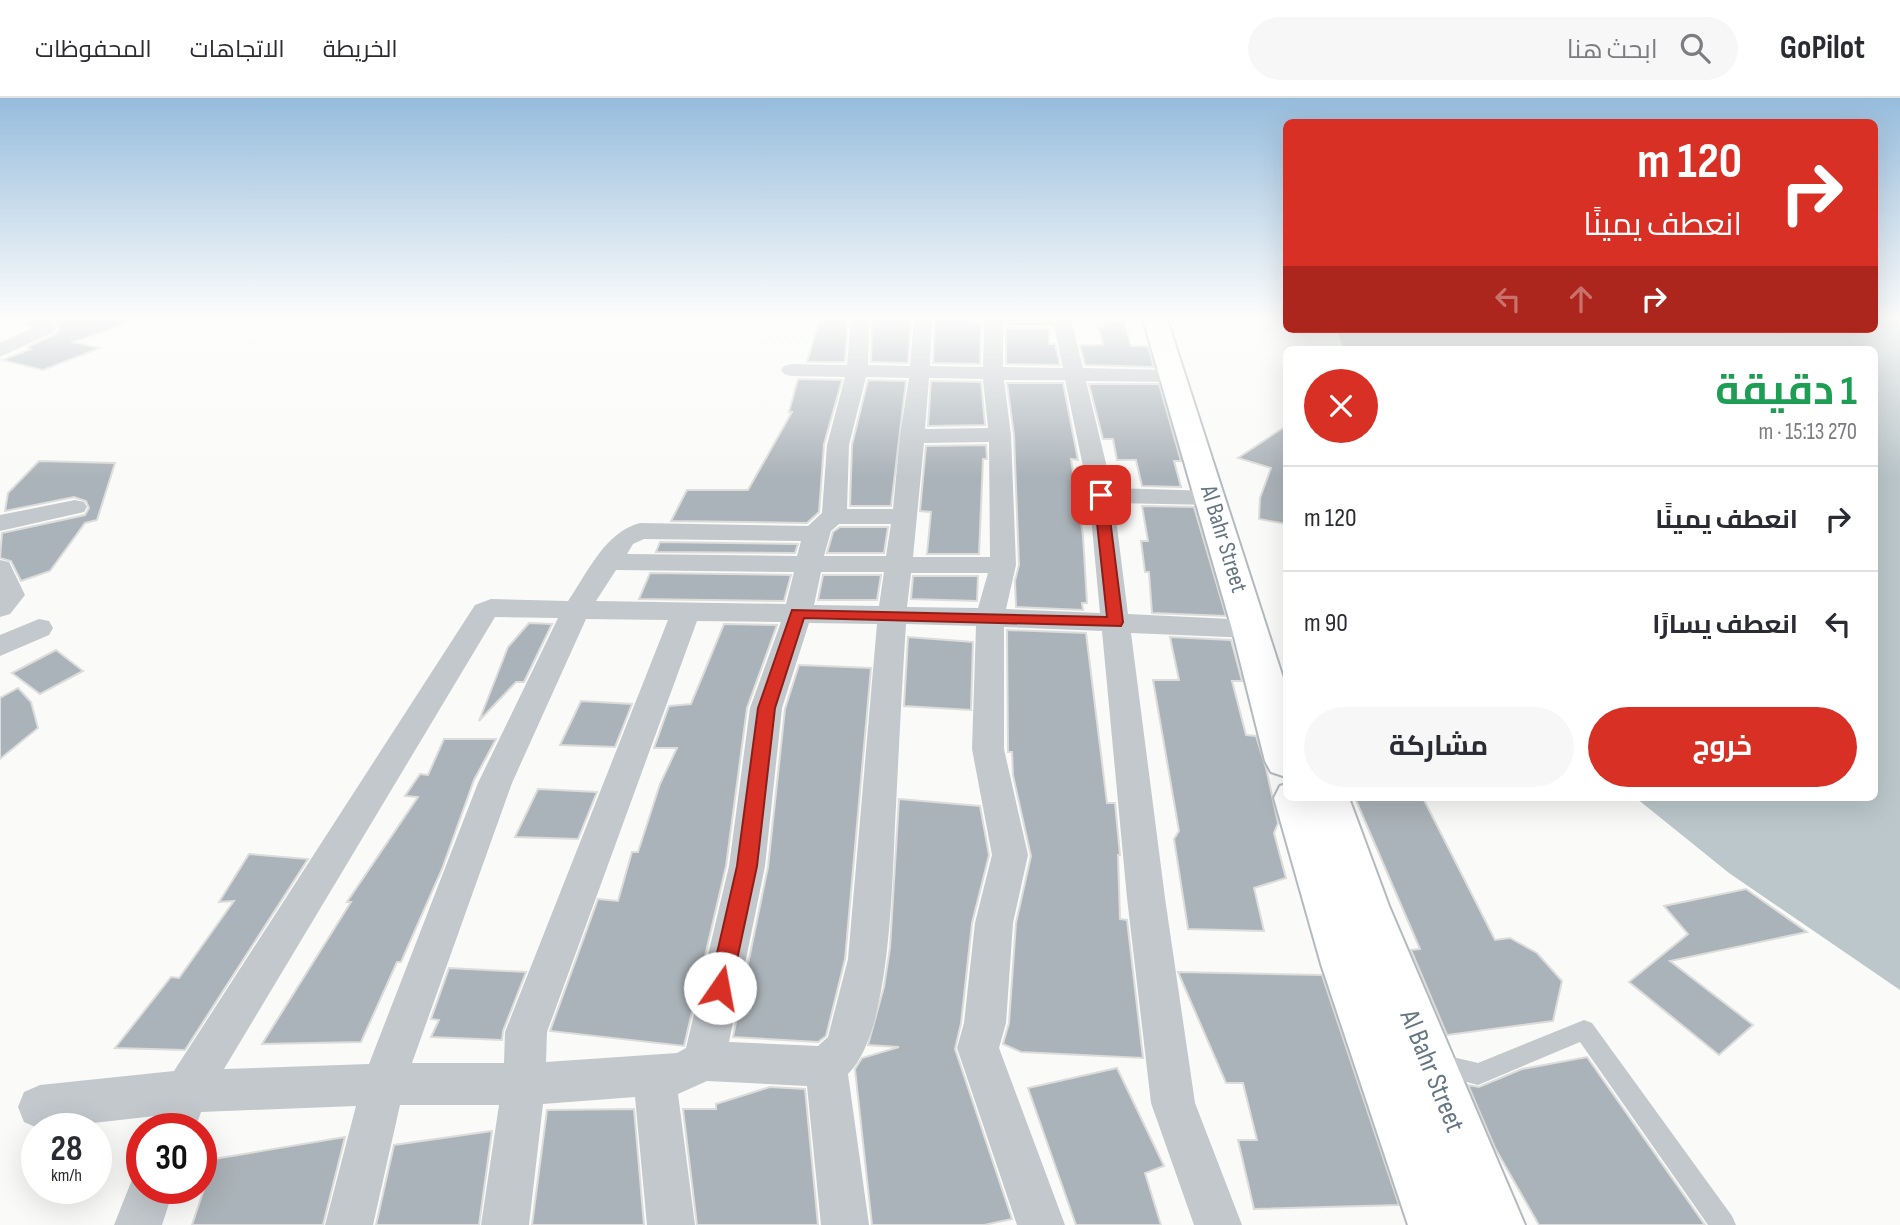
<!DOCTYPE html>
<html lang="ar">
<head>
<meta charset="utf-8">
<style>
	:root { --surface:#fff; --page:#f7f7f7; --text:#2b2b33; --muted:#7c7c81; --line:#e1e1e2; --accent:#d93025 }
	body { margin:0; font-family:"Sofia Sans Condensed",Cairo,sans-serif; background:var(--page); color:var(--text); direction:rtl; height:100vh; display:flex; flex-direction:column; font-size:26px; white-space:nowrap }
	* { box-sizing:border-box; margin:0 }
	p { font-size:23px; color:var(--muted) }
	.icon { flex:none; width:38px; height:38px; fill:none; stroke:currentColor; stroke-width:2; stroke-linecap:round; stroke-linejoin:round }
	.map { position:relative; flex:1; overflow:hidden; direction:ltr }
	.sheet { position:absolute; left:1283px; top:248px; width:595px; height:455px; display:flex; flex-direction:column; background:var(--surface); border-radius:10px; box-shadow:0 7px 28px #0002; direction:rtl }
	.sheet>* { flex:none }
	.banner { position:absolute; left:1283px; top:21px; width:595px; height:214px; border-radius:10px; box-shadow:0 7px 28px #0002; direction:rtl; background:#d93025; color:#fff; overflow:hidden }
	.speed { position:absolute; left:21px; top:1015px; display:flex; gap:14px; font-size:35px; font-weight:700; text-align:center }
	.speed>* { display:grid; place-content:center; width:91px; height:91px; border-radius:50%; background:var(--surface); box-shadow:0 7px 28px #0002; line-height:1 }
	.speed small { font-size:18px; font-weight:400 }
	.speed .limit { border:10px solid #d22; background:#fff; color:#111 }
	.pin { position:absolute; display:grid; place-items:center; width:60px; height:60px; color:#fff; margin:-30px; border-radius:14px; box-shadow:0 4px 10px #0006 }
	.me { position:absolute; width:77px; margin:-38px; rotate:12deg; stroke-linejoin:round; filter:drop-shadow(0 0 5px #0008) }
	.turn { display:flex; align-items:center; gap:24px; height:147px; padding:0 21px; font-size:32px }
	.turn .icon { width:91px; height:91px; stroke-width:2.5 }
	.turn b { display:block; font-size:49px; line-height:60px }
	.lanes { display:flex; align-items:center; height:66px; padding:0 21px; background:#0003; justify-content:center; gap:35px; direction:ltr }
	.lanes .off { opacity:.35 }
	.round { display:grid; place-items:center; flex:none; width:74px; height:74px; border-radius:37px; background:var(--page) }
	.headline { display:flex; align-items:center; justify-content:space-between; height:119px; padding:0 21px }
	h1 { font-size:42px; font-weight:700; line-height:52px; color:#1e9e55 }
	.button { display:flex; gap:14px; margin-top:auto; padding:14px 21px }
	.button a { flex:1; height:80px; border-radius:42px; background:var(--accent); color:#fff; font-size:28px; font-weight:700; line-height:80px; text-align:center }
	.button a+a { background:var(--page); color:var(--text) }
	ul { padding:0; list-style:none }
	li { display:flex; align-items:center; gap:21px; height:105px; padding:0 21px; border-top:2px solid var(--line) }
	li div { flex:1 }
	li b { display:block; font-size:26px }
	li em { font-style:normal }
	header { display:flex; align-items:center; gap:42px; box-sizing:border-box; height:98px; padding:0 35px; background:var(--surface); border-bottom:2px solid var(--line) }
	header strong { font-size:33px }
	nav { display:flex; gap:38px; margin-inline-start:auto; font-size:24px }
	.search { width:490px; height:63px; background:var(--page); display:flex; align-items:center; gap:18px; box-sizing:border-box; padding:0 24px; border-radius:38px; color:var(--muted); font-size:26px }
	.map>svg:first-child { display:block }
</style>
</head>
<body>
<header>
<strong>GoPilot</strong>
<div class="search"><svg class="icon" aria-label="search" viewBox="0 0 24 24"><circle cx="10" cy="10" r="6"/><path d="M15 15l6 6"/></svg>ابحث هنا</div>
<nav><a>الخريطة</a><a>الاتجاهات</a><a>المحفوظات</a></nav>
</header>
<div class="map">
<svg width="1900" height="1127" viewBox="0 0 1900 1127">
	<rect width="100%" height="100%" fill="#fafaf8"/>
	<polygon fill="#bbc7cb" points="1874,221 1900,221 1900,892 1729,775 1636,700 1874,700 1874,252 1344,252 1337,231 1874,231"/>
	<g fill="#aab3b9" stroke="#dcdcda" stroke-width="2">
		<polygon points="52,221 130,221 130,224 73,244 100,250 43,272 2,262 31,251 27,249 56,236 60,230"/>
		<polygon points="820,221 848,221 845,264 807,264"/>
		<polygon points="872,221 911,221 908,265 871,264"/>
		<polygon points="935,221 975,221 976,226 981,226 980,266 933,265"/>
		<polygon points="1103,223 1124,223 1131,248 1148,248 1154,269 1085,267 1080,247 1103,247 1099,230 1104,230"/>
		<polygon points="1006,230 1049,231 1049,246 1055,246 1060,267 1006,266"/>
		<polygon points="798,281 842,282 824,346 819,414 807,425 671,423 687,392 748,392 792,314 789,314"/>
		<polygon points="868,282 906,283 891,408 850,408 852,347"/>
		<polygon points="931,283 981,284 985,327 928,328"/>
		<polygon points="1007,285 1063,285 1078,362 1071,361 1083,438 1087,505 1082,505 1083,512 1016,509 1015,483 1019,467 1014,337"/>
		<polygon points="1089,286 1159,286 1181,363 1174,363 1181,389 1142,388 1136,362 1117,362 1113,341 1103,341"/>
		<polygon points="1286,328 1286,426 1259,421 1260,400 1271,370 1238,360"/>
		<polygon points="986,347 987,361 983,361 979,456 927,456 931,414 920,413 926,348"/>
		<polygon points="39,363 115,365 97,422 85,425 50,473 21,483 11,463 0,460 2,435 85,417 89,410 86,403 74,399 5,413 8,395"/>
		<polygon points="1142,408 1194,409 1226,518 1152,515 1149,474 1145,474 1141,443 1148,443"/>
		<polygon points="840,429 888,429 884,455 827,455 833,434"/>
		<polygon points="660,444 798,446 795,455 656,454"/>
		<polygon points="650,475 791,477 784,503 639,501"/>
		<polygon points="823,477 881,477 877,502 818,502"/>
		<polygon points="913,478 978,478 977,503 911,501"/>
		<polygon points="529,525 552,526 524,584 516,584 479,623 508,549"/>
		<polygon points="724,526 777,527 747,610 726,768 684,948 550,933 598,801 618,803 632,754 638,754 660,686 677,650 654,650 669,608 691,606"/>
		<polygon points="1007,532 1086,535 1107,705 1115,705 1120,757 1118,757 1120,821 1127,822 1143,960 1021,954 1003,946 1009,925 1016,825 1031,758 1013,677 1012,654 1008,654"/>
		<polygon points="908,539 973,544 971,612 904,608"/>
		<polygon points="1170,539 1231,542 1242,583 1232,583 1246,637 1256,638 1266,670 1278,725 1274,735 1286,780 1254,790 1264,833 1188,831 1174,741 1179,733 1153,582 1179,582"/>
		<polygon points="56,552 83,573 40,596 12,575"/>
		<polygon points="799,567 871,570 845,861 826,938 818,944 733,939 768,769 785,611"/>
		<polygon points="18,590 31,604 38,630 0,661 0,600"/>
		<polygon points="581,603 632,606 615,649 560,647"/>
		<polygon points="444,641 496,641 474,682 442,771 401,864 397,864 361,944 262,946 351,804 347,804 418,699 405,698 420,676 428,677"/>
		<polygon points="538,691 597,694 578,741 515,739"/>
		<polygon points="1355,700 1423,700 1495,842 1510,840 1537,855 1562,883 1553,923 1447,937 1411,852 1420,851"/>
		<polygon points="899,701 980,708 989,757 972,825 961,925 955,951 1012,1121 984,1127 872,1127 855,971 862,960 899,949 868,947 884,889 890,850"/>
		<polygon points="249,756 308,761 185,952 115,950 171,879 179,880 234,803 219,804"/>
		<polygon points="1746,791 1807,834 1670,863 1753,927 1719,957 1629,884 1688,836 1664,808"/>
		<polygon points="449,870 526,874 503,933 502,942 431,939 439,922 431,921"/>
		<polygon points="1178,874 1322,877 1399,1107 1254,1111 1238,1042 1257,1042 1243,985 1226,985"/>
		<polygon points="1587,959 1705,1127 1539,1127 1495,1050 1468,987 1479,989 1522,971"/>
		<polygon points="1117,970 1164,1068 1145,1075 1161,1127 1076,1127 1028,990"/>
		<polygon points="770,989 805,991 818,1127 697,1127 683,1011 716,1011 716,1006"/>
		<polygon points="634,1011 644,1127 532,1127 547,1012"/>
		<polygon points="492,1033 479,1127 376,1127 394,1047"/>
		<polygon points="345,1039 323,1127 192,1127 214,1061"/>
	</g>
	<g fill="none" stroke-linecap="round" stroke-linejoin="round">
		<g stroke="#b3babf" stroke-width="4">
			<g id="secondary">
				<polygon points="1143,221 1167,221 1286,589 1286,679 1271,674 1265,663 1232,531"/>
				<polygon points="1286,686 1286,700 1349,700 1389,808 1525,1127 1408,1127 1321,866 1274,700 1280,688"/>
			</g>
		</g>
		<polygon fill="#c3c8cc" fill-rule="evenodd" points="1584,922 1592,925 1732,1118 1736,1127 1708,1127 1580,944 1478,987 1432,975 1429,967 1432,959 1440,956 1478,965"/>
		<g fill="#c3c8cc" fill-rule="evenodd">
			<polygon points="26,221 48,221 57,230 54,234 0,259 0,245 32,230 27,227"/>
			<path d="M 851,221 L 869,221 L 868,267 L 910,268 L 914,221 L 932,221 L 930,268 L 983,269 L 984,221 L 1071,221 L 1083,270 L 1173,272 L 1180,274 L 1183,278 L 1180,282 L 1173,284 L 1086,283 L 1112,390 L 1212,393 L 1221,395 L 1224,400 L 1221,405 L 1212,407 L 1114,405 L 1128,516 L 1251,522 L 1261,524 L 1265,531 L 1261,538 L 1251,540 L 1131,535 L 1165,800 L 1195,1005 L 1242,1127 L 1194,1127 L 1151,1005 L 1127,800 L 1102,533 L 1004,529 L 1004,651 L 1028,757 L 1013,825 L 1006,925 L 999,950 L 1065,1127 L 1017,1127 L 957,950 L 964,925 L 975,825 L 992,757 L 972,651 L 976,528 L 906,526 C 902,587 899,647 896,708 C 892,772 893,932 848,976 L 869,1127 L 821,1127 L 807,988 L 707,983 L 678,996 L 695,1127 L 647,1127 L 635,999 L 543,1006 L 529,1127 L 481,1127 L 499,1007 L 400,1007 L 373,1127 L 325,1127 L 356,1008 L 201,1014 L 195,1031 L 151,1031 L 155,1018 L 40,1031 L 24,1024 L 18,1009 L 24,994 L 40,987 L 174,973 L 475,507 L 491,501 L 568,503 C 588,474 605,434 640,425 L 808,428 L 822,415 L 827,347 L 845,279 L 791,278 L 784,276 L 781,272 L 784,268 L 791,266 L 847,267 ZM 1003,227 L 1054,228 L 1063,270 L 1003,269 ZM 866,279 L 909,280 L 900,338 L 893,411 L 847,411 L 849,347 ZM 929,280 L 983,281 L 988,330 L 925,331 ZM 1004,282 L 1065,282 L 1089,397 L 1100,515 L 1006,511 L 1016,467 L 1011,337 ZM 989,344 L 990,459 L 913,459 L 924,345 ZM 839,426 L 891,426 L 886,458 L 824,458 L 831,433 ZM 644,441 L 801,443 L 797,458 L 627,456 L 633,446 ZM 616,472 L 794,474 L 786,506 L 596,503 ZM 821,474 L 884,474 L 879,508 L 814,507 ZM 911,475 L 988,475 L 978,510 L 907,509 ZM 495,519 L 558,520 L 478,685 L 369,966 L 224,971 ZM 586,521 L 668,522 L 505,934 L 504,965 L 412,965 L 512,685 ZM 697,523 L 781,524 L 750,610 L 729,768 L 686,950 L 677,955 L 546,964 L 547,934 ZM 809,525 L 877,526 L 848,861 L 828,939 L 818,948 L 729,944 L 765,768 L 782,610 Z"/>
			<polygon points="75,402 84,404 87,409 84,414 0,433 0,417"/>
			<polygon points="0,462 9,464 25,497 10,516 0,519"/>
			<polygon points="39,521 49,523 53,530 49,537 0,558 0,537"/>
			<polygon points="142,1071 142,1090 174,1090 162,1127 114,1127 135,1074"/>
		</g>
		<use href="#secondary" fill="#fff" fill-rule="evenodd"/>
	</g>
	<linearGradient id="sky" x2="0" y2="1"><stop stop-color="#96bcdc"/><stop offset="0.58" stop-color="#fdfdfc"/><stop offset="1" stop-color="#fdfdfc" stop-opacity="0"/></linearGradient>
	<rect width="1900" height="379" fill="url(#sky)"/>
	<polygon fill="#d93025" stroke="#8d1f18" stroke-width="2" points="1101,393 1107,397 1123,524 1121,528 804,520 775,610 757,768 731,890 728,897 720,899 713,897 709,890 737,768 758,610 792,512 1107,519 1094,397"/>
	<g text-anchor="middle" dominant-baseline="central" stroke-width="7" stroke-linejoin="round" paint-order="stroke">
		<g font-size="24" fill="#657683" stroke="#fff">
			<text transform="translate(1224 441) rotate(73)">Al Bahr Street</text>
		</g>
		<g font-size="28" fill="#657683" stroke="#fff">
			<text transform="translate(1432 973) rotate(68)">Al Bahr Street</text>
		</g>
	</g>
</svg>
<div class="speed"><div>28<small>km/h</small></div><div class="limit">30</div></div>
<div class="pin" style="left:1101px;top:397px;background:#d93025"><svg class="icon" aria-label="arrive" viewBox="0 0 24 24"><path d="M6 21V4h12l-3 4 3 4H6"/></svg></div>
<svg class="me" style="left:720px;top:890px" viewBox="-20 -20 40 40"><circle r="19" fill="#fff"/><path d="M0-13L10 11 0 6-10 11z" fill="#d93025"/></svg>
<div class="banner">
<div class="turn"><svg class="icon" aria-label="right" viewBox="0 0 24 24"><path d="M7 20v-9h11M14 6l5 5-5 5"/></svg><div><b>120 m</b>انعطف يمينًا</div></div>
<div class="lanes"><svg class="icon off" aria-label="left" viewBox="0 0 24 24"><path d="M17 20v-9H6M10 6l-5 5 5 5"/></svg><svg class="icon off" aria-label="ahead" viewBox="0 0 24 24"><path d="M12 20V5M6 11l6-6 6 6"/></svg><svg class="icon" aria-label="right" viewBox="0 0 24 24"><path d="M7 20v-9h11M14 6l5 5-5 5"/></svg></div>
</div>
<section class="sheet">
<div class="headline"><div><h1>1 دقيقة</h1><p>270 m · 15:13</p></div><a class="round" style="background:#d93025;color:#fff"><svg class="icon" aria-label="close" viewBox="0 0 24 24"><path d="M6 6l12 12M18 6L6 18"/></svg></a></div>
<ul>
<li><svg class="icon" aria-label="right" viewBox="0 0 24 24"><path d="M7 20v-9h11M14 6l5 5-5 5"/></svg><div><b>انعطف يمينًا</b></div><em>120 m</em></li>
<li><svg class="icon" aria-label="left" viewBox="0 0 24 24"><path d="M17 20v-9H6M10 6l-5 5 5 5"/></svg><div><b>انعطف يسارًا</b></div><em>90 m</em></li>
</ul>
<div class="button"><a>خروج</a><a>مشاركة</a></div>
</section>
</div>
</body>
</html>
